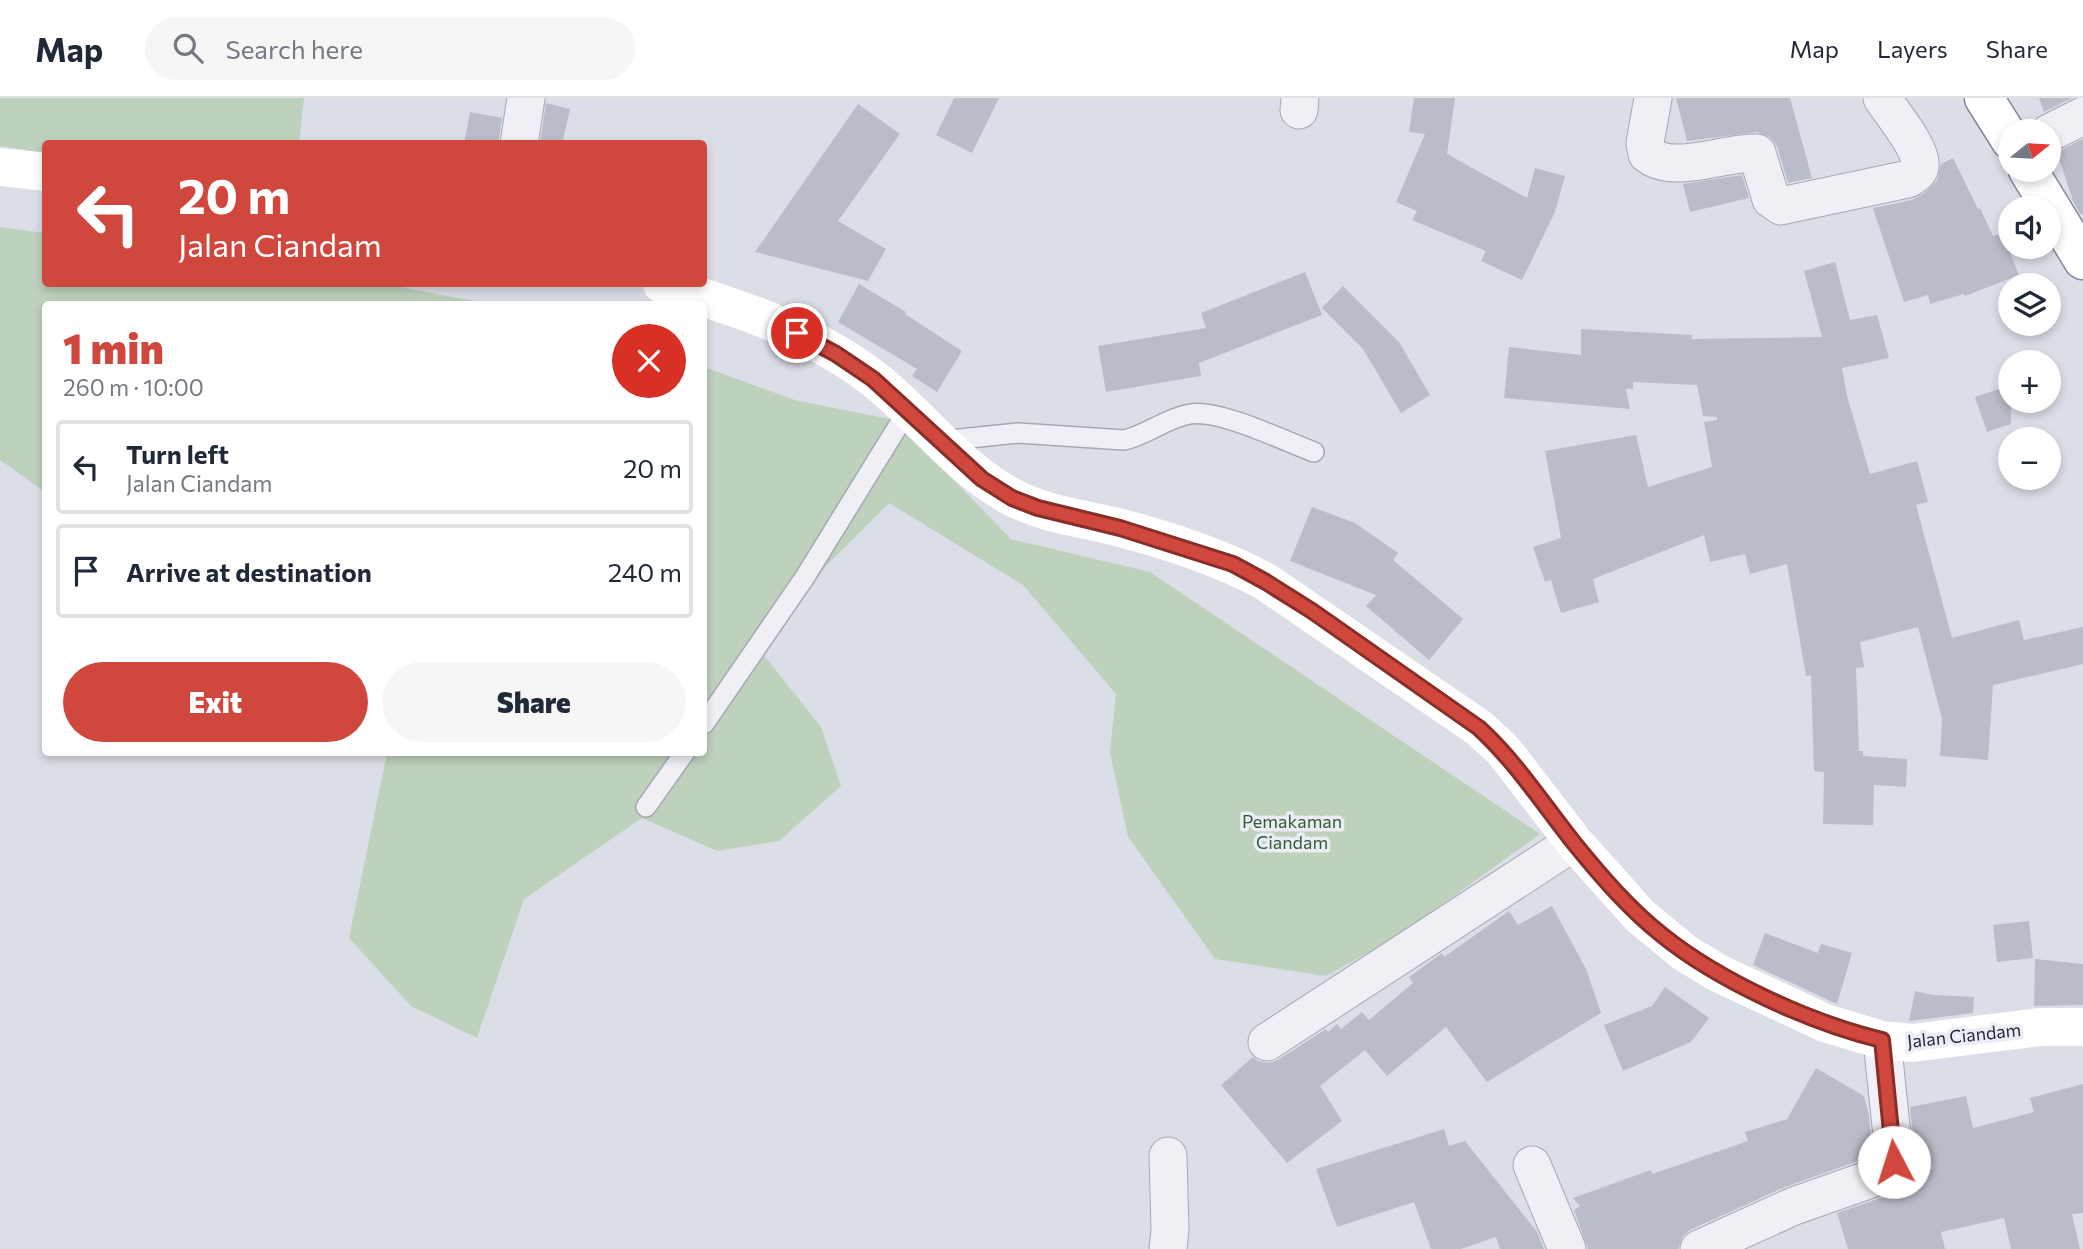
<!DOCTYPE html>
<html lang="en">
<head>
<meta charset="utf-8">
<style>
	:root { --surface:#fff; --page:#f6f6f7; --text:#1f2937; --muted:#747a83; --line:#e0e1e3; --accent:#d0473d }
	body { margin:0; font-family:Commissioner,sans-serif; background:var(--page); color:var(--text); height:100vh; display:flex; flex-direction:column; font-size:26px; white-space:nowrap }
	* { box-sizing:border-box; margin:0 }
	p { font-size:23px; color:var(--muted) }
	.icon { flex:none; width:38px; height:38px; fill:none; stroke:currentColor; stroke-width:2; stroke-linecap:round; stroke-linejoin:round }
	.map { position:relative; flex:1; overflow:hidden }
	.panel { position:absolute; left:42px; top:203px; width:665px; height:455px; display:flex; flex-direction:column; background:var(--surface); border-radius:7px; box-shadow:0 4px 10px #0003 }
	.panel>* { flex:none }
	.top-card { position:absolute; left:42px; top:42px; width:665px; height:147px; border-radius:7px; box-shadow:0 4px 10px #0003; background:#d0473d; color:#fff; overflow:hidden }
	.needle { width:46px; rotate:72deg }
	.tools { position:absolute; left:1998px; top:21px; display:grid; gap:14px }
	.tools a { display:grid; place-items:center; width:63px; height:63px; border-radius:50%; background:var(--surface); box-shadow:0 4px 10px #0003; font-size:35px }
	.pin { position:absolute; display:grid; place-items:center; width:60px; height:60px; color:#fff; margin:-30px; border:4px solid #fff; border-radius:50%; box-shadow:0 2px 7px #0007 }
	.me { position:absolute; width:77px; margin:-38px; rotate:355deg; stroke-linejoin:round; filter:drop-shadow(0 0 5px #0008) }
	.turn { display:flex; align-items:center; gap:24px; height:147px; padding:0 21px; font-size:32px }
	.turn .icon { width:91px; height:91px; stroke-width:2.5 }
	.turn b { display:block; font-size:49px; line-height:60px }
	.round { display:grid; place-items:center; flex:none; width:74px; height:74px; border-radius:37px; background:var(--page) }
	.summary { display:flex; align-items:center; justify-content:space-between; height:119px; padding:0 21px }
	h1 { font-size:42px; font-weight:800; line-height:52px; color:var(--accent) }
	.primary-button { display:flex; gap:14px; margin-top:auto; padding:14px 21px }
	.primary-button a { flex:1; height:80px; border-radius:42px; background:var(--accent); color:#fff; font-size:28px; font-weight:800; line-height:80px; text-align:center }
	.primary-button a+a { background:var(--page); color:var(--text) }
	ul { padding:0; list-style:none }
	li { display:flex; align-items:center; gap:21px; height:94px; margin:0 14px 10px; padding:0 7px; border:4px solid var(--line); border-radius:7px }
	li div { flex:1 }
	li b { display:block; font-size:26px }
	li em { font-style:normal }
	header { display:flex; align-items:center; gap:42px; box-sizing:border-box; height:98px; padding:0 35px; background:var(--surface); border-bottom:2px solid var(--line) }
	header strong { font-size:33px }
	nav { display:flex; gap:38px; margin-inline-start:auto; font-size:24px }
	.search { width:490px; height:63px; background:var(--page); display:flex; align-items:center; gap:18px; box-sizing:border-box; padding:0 24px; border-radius:38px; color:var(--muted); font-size:26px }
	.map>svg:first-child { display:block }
</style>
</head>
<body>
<header>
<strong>Map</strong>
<div class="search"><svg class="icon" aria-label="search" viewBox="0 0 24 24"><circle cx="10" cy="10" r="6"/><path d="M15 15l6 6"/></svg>Search here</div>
<nav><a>Map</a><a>Layers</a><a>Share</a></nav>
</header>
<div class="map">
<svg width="2083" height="1151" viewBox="0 0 2083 1151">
	<rect width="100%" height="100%" fill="#dcdee7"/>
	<g fill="#bed1bd">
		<polygon points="0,0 304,0 299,45 46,46 45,55 0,48"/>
		<polygon points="0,129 45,135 46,186 383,186 491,206 46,206 45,394 0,362"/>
		<polygon points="704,269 795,302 895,322 1011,441 1150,474 1540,736 1400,837 1326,878 1215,861 1128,739 1110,654 1116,596 1023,487 889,405 829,465 759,551 821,629 841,688 779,743 717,753 642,720 524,801 477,940 411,908 349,840 387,655 704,654"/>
	</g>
	<g fill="#b9bcc9">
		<polygon points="954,0 999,0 972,55 936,37"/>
		<polygon points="1414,0 1455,0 1447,56 1527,100 1535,70 1565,78 1555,114 1522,182 1481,163 1486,153 1412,122 1417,113 1396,104 1425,36 1409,34"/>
		<polygon points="1676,0 1790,0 1812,80 1788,85 1777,48 1770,39 1757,34 1687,43"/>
		<polygon points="2039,0 2072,0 2044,14"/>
		<polygon points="546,5 570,11 562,46 540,46"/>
		<polygon points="858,6 900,36 838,123 886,151 868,183 755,154"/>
		<polygon points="470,14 502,20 498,46 464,46"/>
		<polygon points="2083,41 2083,116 2080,116 2073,103 2057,54"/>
		<polygon points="1953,60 1978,111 1980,110 1993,138 2002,135 2019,177 1965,198 1964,196 1930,206 1928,197 1904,204 1873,110 1912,102 1923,96 1937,83 1941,66"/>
		<polygon points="1742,77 1749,100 1690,114 1683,86"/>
		<polygon points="1835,164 1850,222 1877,217 1889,260 1842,270 1847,298 1870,376 1917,363 1928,404 1916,407 1952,540 2019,522 2024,542 2083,529 2083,566 1993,587 1988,662 1940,658 1942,621 1918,529 1860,544 1864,569 1856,570 1859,653 1863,653 1863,658 1907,661 1906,689 1874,687 1873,727 1823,726 1824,674 1814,673 1811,577 1806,578 1787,466 1750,476 1745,456 1710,464 1704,437 1593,481 1599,504 1561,515 1551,482 1545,484 1533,449 1561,440 1545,353 1636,337 1648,389 1712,369 1704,324 1717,322 1717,319 1703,318 1697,287 1633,284 1633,291 1626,291 1630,311 1504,300 1509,249 1581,257 1581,231 1692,237 1692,241 1822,239 1804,173"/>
		<polygon points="1305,174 1322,217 1199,265 1201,278 1106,294 1098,248 1206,230 1201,215"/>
		<polygon points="859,186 906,214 905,216 962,253 937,294 912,278 917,271 838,224"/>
		<polygon points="1343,188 1399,244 1430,297 1401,315 1363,251 1322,210"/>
		<polygon points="2011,287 2011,326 1987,334 1975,299"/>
		<polygon points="1312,409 1355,425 1398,455 1393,462 1463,521 1429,562 1366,508 1376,497 1290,463"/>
		<polygon points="1552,808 1586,871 1601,915 1487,984 1446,929 1387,978 1365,952 1320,988 1342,1023 1287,1065 1221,987 1253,959 1258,963 1269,965 1278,962 1326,931 1328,934 1337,926 1341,931 1362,914 1369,922 1413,885 1409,879 1442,855 1444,859 1509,813 1518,827"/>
		<polygon points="2029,823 2033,860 1997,864 1993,827"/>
		<polygon points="1765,835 1818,855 1821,846 1852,855 1837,906 1753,867"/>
		<polygon points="2035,861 2083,866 2083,907 2034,908"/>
		<polygon points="1665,889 1709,920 1691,944 1623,973 1604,927 1652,908"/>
		<polygon points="1915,893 1933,897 1974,899 1973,915 1909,923"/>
		<polygon points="1816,970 1864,998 1869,1018 1872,1058 1785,1089 1690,1132 1682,1139 1678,1151 1588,1151 1574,1112 1580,1108 1573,1100 1651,1072 1652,1076 1748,1043 1745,1034 1787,1021"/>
		<polygon points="2083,986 2083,1115 2072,1116 2080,1151 2011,1151 2004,1120 1941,1134 1945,1151 1848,1151 1837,1115 1892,1096 1902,1089 1911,1076 1915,1057 1910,1009 1966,998 1973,1030 2034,1014 2030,1000"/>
		<polygon points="1444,1031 1449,1048 1465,1043 1537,1134 1544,1151 1500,1151 1496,1139 1461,1151 1431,1151 1414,1104 1337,1129 1316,1071"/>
	</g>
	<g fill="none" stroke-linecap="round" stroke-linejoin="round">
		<g stroke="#a5a8b4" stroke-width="22">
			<g id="lane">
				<path d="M 941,343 L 1018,335 L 1124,342 C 1147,337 1166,320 1190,316 C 1220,311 1284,343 1314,354"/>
				<polyline points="704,626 805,479 908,312"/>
				<polyline points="646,709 685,654"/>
			</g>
		</g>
		<g stroke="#a5a8b4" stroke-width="39">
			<g id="street">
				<path d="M 1653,0 L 1645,45 L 1647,56 C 1673,78 1727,53 1757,55 L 1771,101 L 1781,108 L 1908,81 C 1913,78 1919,75 1920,69 C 1924,53 1891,14 1882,0"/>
				<polyline points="1299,12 1300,0"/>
				<polyline points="2049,35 2083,18"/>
				<polyline points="519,46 526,0"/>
				<polyline points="1267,944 1574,744"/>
				<polyline points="1532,1067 1567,1151"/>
				<polyline points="1168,1151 1170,1131 1168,1058"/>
				<polyline points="1699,1151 1794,1108 1885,1076 1894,1064 1894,1057 1882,942"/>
			</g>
		</g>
		<g stroke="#83889d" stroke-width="41">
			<g id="highway">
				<polyline points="1984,0 2011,43"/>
				<polyline points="2028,72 2083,162"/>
			</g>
		</g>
		<use href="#lane" stroke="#efeff5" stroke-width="19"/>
		<use href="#street" stroke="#efeff5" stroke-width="37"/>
		<g stroke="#fff" stroke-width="38">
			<polyline points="0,69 46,74"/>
			<path d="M 662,186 C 734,209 813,233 874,281 C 921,318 957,369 1010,398 C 1042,416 1082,420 1117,429 C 1168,442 1220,459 1266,484 L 1479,630 L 1503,652 L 1574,744 L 1640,818 L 1685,855 L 1718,875 L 1825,925 L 1882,942 L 1912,945 L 2040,929 L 2083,929"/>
		</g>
		<use href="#highway" stroke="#fff" stroke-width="38"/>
	</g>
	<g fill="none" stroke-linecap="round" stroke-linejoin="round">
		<g stroke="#872e28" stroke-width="18">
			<path id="route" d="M 797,235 L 836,256 L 873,281 L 982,381 L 1012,400 L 1038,410 L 1120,430 L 1233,466 L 1266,484 L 1312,513 L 1479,630 C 1516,664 1543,706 1574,745 C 1600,777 1629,811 1662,837 C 1719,883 1811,925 1882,942 L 1894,1064"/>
		</g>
		<use href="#route" stroke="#d0473d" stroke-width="12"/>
	</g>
	<g text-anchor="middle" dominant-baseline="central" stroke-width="7" stroke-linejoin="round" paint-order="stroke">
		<g font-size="18" fill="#335934" stroke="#ebedf4">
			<text x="1292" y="723">Pemakaman<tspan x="1292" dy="21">Ciandam</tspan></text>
		</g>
		<g font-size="18" fill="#26293d" stroke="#ebedf4">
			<text transform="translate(1964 937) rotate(-6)">Jalan Ciandam</text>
		</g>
	</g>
</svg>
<div class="tools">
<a><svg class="needle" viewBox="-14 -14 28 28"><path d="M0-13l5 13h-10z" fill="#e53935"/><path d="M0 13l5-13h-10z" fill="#747a83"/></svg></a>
<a><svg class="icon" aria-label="sound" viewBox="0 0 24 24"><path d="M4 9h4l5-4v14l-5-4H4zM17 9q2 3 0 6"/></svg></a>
<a><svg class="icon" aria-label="layers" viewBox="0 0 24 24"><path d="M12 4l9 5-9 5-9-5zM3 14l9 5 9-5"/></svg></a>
<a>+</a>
<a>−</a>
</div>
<div class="pin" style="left:797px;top:235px;background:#d93025"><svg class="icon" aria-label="arrive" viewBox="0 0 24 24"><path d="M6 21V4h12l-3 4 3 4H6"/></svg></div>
<svg class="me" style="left:1894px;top:1064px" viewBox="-20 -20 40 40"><circle r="19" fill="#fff"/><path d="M0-13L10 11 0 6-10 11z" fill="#d0473d"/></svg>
<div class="top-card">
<div class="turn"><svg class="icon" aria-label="left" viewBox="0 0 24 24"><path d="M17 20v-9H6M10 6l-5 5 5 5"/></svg><div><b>20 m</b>Jalan Ciandam</div></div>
</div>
<section class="panel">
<div class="summary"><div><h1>1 min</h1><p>260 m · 10:00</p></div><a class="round" style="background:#d93025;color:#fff"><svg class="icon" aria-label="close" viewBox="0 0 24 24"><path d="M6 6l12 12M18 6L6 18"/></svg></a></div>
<ul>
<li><svg class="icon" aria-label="left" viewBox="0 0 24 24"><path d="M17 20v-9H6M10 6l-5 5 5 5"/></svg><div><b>Turn left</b><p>Jalan Ciandam</p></div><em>20 m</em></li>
<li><svg class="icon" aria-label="arrive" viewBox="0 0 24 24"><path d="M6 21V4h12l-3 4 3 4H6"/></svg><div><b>Arrive at destination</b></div><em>240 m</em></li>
</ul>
<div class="primary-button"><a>Exit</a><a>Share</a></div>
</section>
</div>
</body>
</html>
